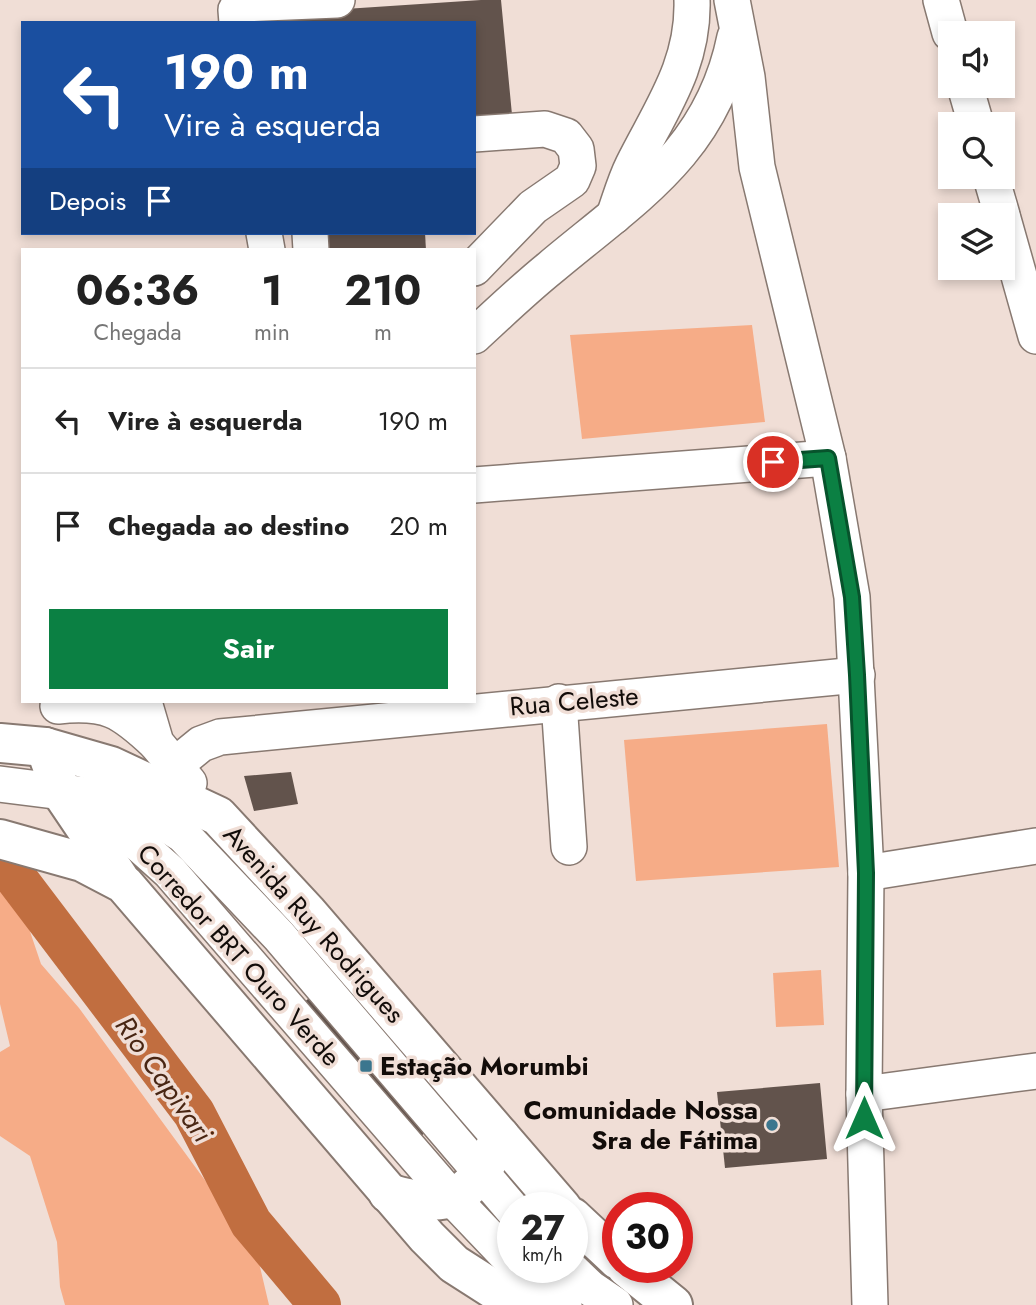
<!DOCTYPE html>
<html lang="pt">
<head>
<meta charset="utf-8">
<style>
	:root { --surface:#fff; --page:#f2f2f2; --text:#222; --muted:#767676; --line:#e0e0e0; --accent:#0b8043 }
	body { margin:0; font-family:Jost,sans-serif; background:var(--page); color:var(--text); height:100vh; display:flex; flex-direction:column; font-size:26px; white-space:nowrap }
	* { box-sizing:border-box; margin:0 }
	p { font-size:23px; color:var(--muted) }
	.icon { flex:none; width:38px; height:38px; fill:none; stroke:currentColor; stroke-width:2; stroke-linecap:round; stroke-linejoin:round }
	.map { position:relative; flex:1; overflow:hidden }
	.drawer { position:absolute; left:21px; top:248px; width:455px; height:455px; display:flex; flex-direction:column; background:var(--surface); border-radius:0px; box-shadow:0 4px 10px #0003 }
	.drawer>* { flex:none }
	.hud { position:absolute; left:21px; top:21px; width:455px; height:214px; border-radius:0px; box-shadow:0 4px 10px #0003; background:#1a4fa0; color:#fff; overflow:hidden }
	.buttons { position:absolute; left:938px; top:21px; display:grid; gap:14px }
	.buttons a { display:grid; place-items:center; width:77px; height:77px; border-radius:0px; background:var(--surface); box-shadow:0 4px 10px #0003; font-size:35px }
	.speed { position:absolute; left:497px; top:1192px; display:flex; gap:14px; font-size:35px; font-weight:700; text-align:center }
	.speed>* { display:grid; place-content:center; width:91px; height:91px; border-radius:50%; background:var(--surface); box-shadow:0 4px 10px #0003; line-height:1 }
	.speed small { font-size:18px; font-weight:400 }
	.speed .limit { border:10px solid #d22; background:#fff; color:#111 }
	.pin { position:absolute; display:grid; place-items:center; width:60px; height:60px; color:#fff; margin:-30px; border:4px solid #fff; border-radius:50%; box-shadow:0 2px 7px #0007 }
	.me { position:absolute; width:77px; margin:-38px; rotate:0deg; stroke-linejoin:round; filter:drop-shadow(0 0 5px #0008) }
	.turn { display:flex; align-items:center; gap:24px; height:147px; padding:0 28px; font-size:32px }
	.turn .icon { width:91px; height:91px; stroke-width:2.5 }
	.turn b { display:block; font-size:49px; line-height:60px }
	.then { display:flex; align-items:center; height:66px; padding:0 28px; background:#0003; gap:14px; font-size:26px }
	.eta { display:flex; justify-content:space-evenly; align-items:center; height:119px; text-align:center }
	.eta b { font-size:42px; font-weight:700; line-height:49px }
	.action { display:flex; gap:14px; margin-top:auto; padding:14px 28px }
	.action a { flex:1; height:80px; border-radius:0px; background:var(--accent); color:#fff; font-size:28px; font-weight:700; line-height:80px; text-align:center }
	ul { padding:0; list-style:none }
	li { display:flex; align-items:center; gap:21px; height:105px; padding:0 28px; border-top:2px solid var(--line) }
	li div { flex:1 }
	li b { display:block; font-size:26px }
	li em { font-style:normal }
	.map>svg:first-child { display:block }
</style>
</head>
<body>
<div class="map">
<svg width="1036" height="1305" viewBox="0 0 1036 1305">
	<rect width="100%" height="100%" fill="#f0ded6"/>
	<g fill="#f6ac87">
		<polygon points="752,325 765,422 582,439 570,335"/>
		<polygon points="827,724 839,867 636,881 624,740"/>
		<polygon points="0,874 17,893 41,964 79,1008 256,1250 269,1305 65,1305 60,1287 57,1242 30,1156 0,1136 0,1052 10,1046 0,1004"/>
		<polygon points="821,970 824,1025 776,1027 773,973"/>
	</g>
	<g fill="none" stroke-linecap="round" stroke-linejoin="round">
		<polyline stroke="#c16e40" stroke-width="42" points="0,857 194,1113 251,1223 320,1305"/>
	</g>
	<g fill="#62534c">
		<polygon points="481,0 501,0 513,125 474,127 474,23 241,23 240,16"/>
		<polygon points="319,233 425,233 426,250 320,250"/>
		<polygon points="291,772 298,804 254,811 244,776"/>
		<polygon points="314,994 430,1128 419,1138 302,1004"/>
		<polygon points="820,1083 827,1159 725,1168 717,1092"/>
	</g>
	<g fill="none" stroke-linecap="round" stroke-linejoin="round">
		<g stroke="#887971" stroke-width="38">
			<g id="minor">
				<polyline points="732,0 747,77 757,167 828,458 852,597 866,873 864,1094 870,1305"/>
				<polyline points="941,0 950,33"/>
				<polyline points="237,23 236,10 243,4 337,0"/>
				<polyline points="965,86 976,124"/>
				<polyline points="474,134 545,129 566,136 576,149 578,166 572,180 533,207 474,268"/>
				<polyline points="991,177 1002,215"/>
				<path d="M 614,216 C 620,199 625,181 633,165 C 661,109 694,65 692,0"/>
				<polyline points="1003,219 1036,336"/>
				<polyline points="264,233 267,250"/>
				<polyline points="310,233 311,250"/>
				<path d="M 474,336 C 499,313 524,289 550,268 C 633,198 712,152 735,37"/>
				<polyline points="474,485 828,458"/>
				<polyline points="144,702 156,743 189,783"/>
				<polyline points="559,702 569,847"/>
				<path d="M 58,706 C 107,701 121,710 156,743"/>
				<polyline points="174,766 201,744 220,737 857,675"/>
				<polyline points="0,784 118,799 144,810 183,835 279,936 513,1210"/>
				<polyline points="77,800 123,830 170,872 452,1198 513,1262"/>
				<polyline points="866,873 1036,846"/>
				<polyline points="864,1094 1036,1071"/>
				<polyline points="517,1267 564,1305"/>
				<polyline points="568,1267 590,1288 615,1305"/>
			</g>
		</g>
		<g stroke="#887971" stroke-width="42">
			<g id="major">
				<polyline points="0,743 45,747 111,766 218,816 307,912 562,1208"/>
				<polyline points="45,747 61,792 119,878"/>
				<polyline points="0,839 82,862 124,884 427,1237 454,1264 518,1305"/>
				<path d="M 388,1193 C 453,1213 474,1195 500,1136"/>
				<polyline points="572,1217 618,1260"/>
				<polyline points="626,1267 673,1305"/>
			</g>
		</g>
		<use href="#minor" stroke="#fff" stroke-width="35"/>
		<use href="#major" stroke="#fff" stroke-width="38"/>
	</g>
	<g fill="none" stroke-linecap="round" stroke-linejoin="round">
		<g stroke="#07532c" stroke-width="18">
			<polyline id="route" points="773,462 828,458 852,597 857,675 866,873 864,1118"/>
		</g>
		<use href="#route" stroke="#0b8043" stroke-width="12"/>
	</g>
	<g fill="#3b768e" stroke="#f0ded6" stroke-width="2.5">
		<rect x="359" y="1059" width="14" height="14" rx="3.5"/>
		<circle cx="772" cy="1125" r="7"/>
	</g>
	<g text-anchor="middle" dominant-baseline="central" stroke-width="7" stroke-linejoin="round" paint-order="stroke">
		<g font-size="26" fill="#120c09" stroke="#f0ded6">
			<text transform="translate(574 701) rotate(-5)">Rua Celeste</text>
			<text transform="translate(314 924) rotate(48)">Avenida Ruy Rodrigues</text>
			<text transform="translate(239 955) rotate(48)">Corredor BRT Ouro Verde</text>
		</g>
		<g font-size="26" font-weight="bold" fill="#120c09" stroke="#f0ded6" text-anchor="start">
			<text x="380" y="1066">Estação Morumbi</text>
			<text x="758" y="1110" text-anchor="end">Comunidade Nossa<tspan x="758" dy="30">Sra de Fátima</tspan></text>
		</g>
		<g font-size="28" font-style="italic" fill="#492613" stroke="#f0ded6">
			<text transform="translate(164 1079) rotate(55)">Rio Capivari</text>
		</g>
	</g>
</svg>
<div class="buttons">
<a><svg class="icon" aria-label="sound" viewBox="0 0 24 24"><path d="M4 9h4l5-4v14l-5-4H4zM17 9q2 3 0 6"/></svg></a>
<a><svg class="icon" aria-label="search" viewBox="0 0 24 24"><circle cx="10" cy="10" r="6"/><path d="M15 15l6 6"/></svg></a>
<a><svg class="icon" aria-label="layers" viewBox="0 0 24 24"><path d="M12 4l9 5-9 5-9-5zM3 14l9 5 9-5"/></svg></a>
</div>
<div class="speed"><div>27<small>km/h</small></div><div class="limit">30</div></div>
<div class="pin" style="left:773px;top:462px;background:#d93025"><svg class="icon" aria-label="arrive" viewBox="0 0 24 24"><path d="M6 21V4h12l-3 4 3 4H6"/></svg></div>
<svg class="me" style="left:864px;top:1118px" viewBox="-20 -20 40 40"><path d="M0-17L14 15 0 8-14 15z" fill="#0b8043" stroke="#fff" stroke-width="4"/></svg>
<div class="hud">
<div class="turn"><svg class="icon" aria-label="left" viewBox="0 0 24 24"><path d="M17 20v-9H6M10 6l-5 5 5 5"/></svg><div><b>190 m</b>Vire à esquerda</div></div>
<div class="then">Depois<svg class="icon" aria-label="arrive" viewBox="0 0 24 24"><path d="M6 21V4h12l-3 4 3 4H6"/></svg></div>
</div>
<section class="drawer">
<div class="eta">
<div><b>06:36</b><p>Chegada</p></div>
<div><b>1</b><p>min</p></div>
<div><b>210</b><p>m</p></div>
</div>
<ul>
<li><svg class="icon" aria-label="left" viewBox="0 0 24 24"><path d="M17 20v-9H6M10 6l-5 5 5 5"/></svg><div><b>Vire à esquerda</b></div><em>190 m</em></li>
<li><svg class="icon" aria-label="arrive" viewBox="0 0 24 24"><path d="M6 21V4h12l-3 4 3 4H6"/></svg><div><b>Chegada ao destino</b></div><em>20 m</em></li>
</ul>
<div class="action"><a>Sair</a></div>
</section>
</div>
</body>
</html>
